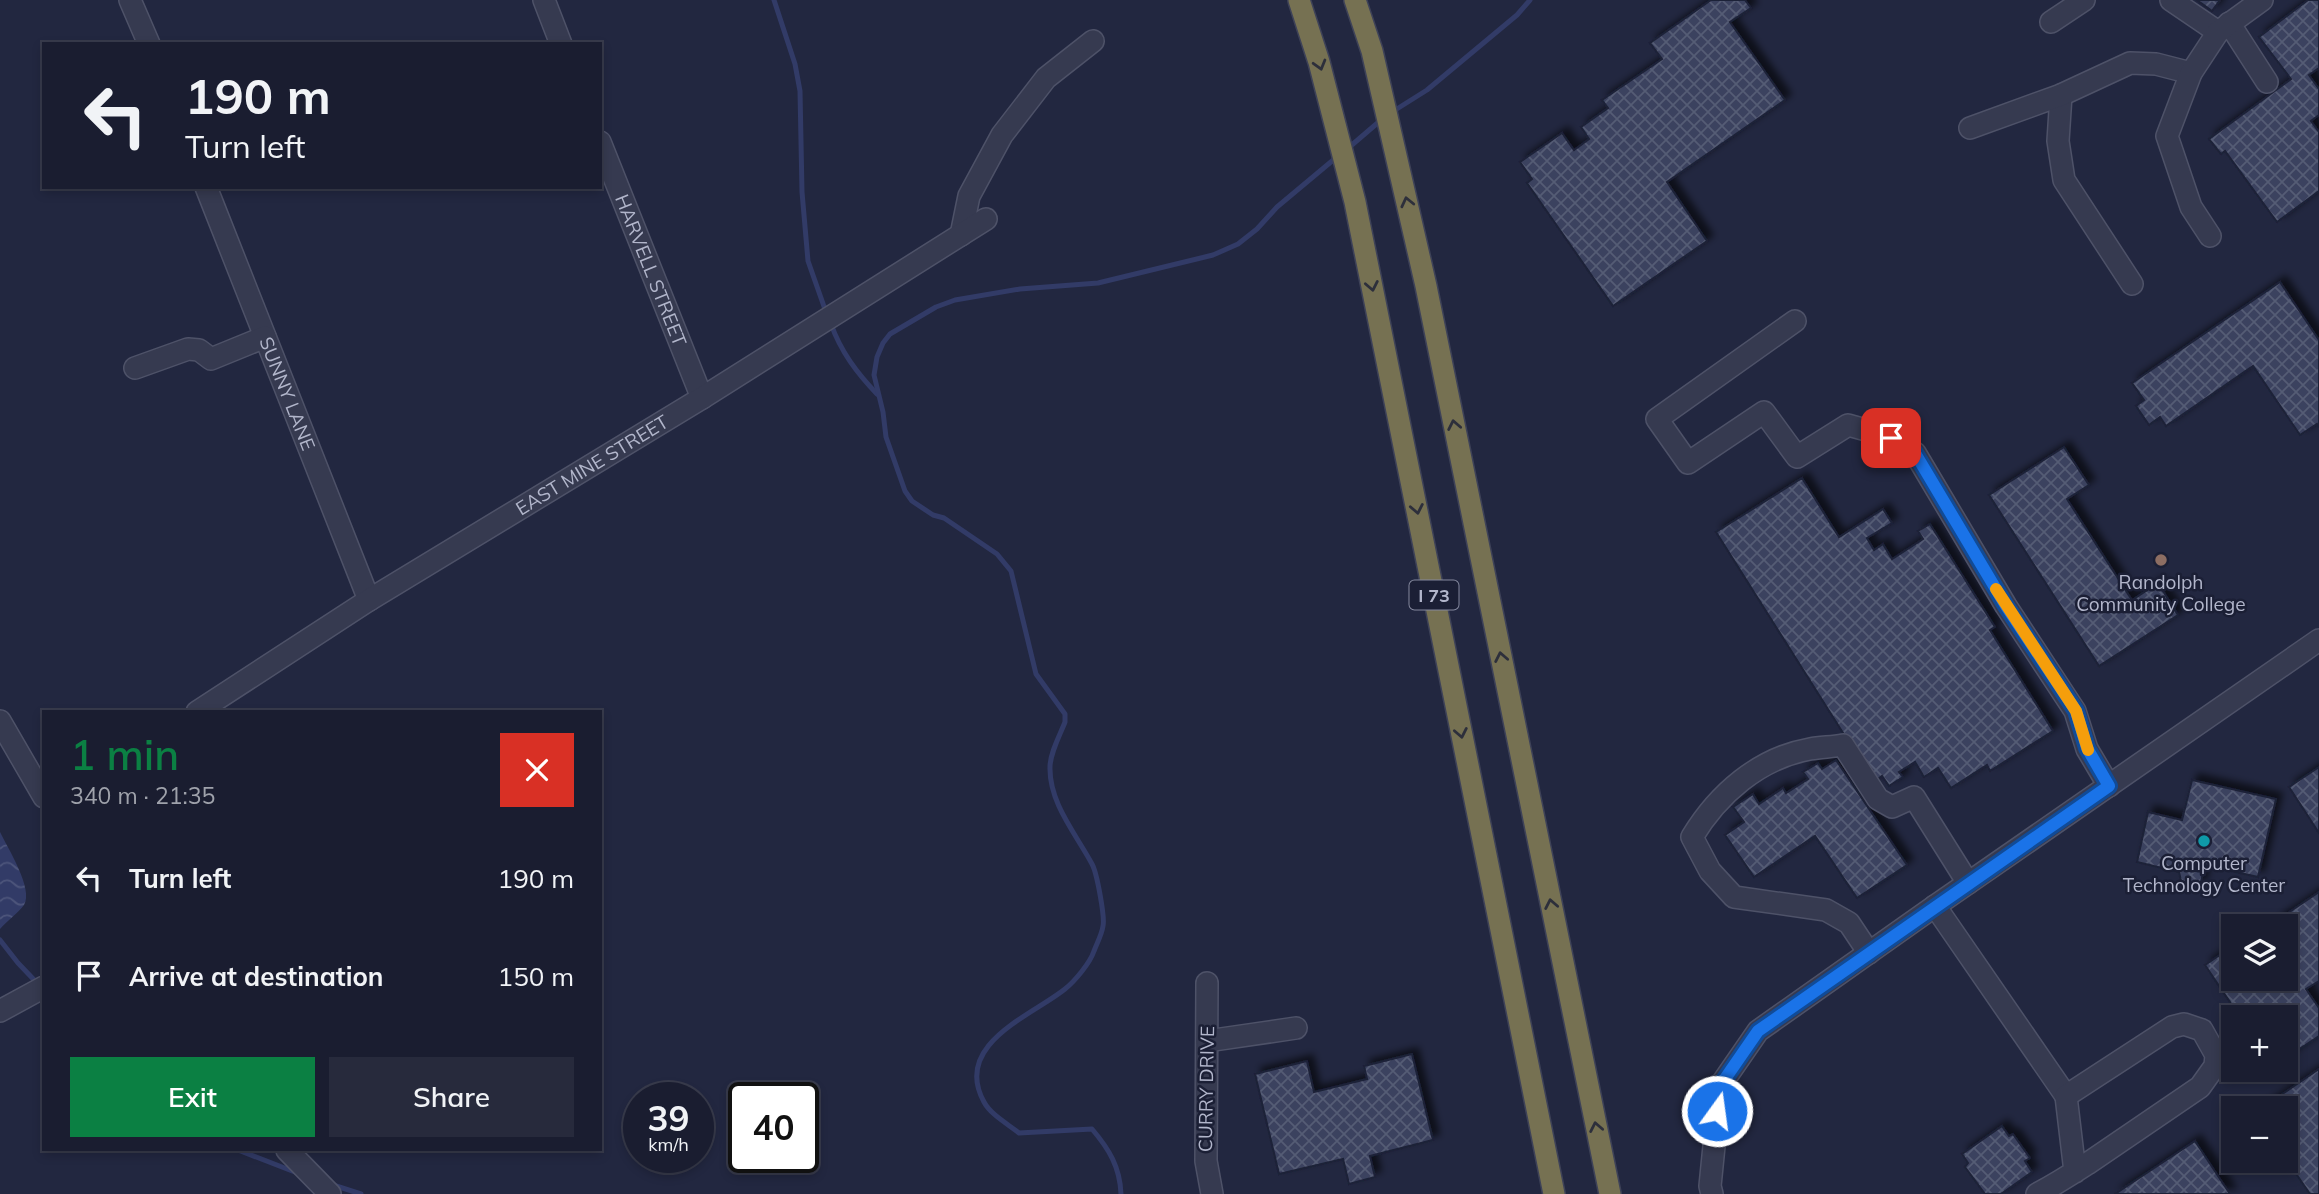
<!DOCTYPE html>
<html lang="en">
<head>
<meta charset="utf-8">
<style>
	:root { --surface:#1a1d30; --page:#272a3c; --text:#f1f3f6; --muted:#9fa2ab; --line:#383b4c; --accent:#0b8043 }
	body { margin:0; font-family:Mulish,sans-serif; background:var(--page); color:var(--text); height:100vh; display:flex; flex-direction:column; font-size:26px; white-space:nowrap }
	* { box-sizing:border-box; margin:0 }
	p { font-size:23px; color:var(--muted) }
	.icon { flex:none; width:38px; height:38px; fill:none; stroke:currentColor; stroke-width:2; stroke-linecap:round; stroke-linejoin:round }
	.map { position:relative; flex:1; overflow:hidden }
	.panel { position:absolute; left:42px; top:710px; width:560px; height:441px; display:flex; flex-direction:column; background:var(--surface); border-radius:0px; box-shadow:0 4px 10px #0003,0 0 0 2px var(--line) }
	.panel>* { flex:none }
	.banner { position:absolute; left:42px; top:42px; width:560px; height:147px; border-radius:0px; box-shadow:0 4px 10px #0003,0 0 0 2px var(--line); background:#1a1d30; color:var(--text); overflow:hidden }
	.fabs { position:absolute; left:2221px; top:914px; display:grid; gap:14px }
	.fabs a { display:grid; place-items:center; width:77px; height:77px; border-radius:0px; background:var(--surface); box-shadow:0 4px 10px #0003,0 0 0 2px var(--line); font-size:35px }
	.speed { position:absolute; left:623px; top:1082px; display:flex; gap:14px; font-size:35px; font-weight:700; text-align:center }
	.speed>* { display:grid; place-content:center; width:91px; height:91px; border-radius:50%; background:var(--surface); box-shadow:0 4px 10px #0003,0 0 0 2px var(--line); line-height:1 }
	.speed small { font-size:18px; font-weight:400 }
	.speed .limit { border:4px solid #111; border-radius:10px; background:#fff; color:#111 }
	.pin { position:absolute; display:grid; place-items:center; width:60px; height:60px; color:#fff; margin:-30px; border-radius:14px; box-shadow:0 4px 10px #0006 }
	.me { position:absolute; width:77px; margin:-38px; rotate:14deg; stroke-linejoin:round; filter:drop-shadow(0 0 5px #0008) }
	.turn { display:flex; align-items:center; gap:24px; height:147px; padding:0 28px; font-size:32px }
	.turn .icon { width:91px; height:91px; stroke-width:2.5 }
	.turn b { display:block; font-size:49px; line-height:60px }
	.round { display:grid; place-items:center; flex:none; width:74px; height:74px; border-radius:0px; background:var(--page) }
	.head { display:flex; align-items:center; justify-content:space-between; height:119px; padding:0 28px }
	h1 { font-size:42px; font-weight:600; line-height:52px; color:var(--accent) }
	.primary-button { display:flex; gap:14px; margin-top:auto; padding:14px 28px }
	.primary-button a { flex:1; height:80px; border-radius:0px; background:var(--accent); color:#fff; font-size:28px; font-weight:600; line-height:80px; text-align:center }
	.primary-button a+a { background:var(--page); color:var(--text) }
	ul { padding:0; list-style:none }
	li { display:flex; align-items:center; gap:21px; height:98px; padding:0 28px }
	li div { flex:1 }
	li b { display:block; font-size:26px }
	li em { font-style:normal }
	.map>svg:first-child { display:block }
</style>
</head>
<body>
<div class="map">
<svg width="2319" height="1194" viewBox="0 0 2319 1194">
	<defs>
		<pattern id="water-waves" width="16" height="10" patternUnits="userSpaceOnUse" patternTransform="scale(1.75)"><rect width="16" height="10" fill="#323b67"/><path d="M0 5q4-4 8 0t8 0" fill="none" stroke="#4d557b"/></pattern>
		<pattern id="building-cross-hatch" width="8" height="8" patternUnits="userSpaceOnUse" patternTransform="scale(1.75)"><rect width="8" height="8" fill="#3b425e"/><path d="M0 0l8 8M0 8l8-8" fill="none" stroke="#555b74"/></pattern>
		<filter id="shadow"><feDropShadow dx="6" dy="-6" stdDeviation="3.5" flood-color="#0009"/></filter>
	</defs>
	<rect width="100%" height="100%" fill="#222740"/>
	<path fill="url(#water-waves)" d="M 0,832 C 7,847 34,889 24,905 C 18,913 7,921 0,929 Z"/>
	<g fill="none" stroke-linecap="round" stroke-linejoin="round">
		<g stroke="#323b67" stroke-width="5">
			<polyline points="774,0 795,64 800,91 802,192 808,261 827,315"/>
			<polyline points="1392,112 1427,90 1517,15 1530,0"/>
			<polyline points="1346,150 1381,120"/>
			<path d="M 831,324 C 841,352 857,373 877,394"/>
			<polyline points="0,940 18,963 39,985"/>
			<polyline points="238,1150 300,1174"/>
			<polyline points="333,1185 361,1194"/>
			<path d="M 1121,1194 C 1120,1167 1109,1149 1092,1129 L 1019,1133 C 1008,1124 991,1115 984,1102 C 952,1044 1033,1015 1065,989 C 1075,981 1090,963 1094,951 C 1097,943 1102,934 1103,926 C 1105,917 1097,873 1092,864 C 1076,834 1049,803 1050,767 C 1050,753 1060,735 1065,722 L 1065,714 L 1036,674 L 1011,571 L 997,554 L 944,518 L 933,515 L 912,501 L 905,491 L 886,437 L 883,412 L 874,375 L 877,357 L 883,343 L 890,334 L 936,307 L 955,300 L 1020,289 L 1098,283 L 1213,255 L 1238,244 L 1257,229 L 1277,207 L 1338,156"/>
		</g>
	</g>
	<g fill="url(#building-cross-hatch)" stroke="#1d2137" stroke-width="2" filter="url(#shadow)">
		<polygon points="1711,0 1745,0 1751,8 1730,22 1785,100 1667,182 1707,241 1613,306 1527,183 1532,179 1520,162 1562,133 1574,150 1589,139 1581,127 1608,108 1602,100 1662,59 1650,43"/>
		<polygon points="2197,0 2220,0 2212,11"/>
		<polygon points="2308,0 2319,0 2319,68 2309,75 2319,89 2319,115 2311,121 2319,132 2319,191 2277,222 2225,151 2221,154 2209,139 2291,79 2259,37"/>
		<polygon points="2280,282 2319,340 2319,427 2317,424 2300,435 2253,366 2166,426 2160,417 2149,425 2136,406 2144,400 2132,383"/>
		<polygon points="2064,447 2089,485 2067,499 2132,600 2158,583 2178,615 2099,666 1989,495"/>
		<polygon points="1802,478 1839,537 1883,509 1892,523 1867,538 1874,550 1883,544 1892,559 1923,539 1918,531 1930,524 1995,627 1990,630 2053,731 1990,771 1987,765 1951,788 1938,768 1924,777 1915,762 1899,772 1903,777 1889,786 1882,776 1874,782 1716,532"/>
		<polygon points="1836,760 1907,865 1857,898 1815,836 1754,877 1725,835 1744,822 1733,807 1753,794 1759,804 1783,788 1786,793 1808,779 1803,772 1818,763 1822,769"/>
		<polygon points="2319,767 2319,833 2289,787"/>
		<polygon points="2192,780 2276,799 2258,877 2205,865 2200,886 2181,881 2179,872 2137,862 2148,812 2182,820"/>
		<polygon points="2319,892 2319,981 2306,989 2319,1008 2319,1036 2286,1058 2286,1017 2240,1017 2205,965 2233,946 2233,978 2286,978 2286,948 2292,944 2286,935 2286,926 2279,926 2276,921"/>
		<polygon points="1412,1054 1433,1140 1370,1156 1375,1177 1349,1184 1343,1159 1279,1174 1255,1074 1307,1061 1314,1092 1367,1079 1364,1066"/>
		<polygon points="2319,1069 2319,1194 2310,1194 2286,1159 2286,1108 2262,1108"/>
		<polygon points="2002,1126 2009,1136 2013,1134 2030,1158 2025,1161 2032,1172 2001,1194 1985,1194 1965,1167 1968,1163 1962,1154"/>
		<polygon points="2195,1141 2230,1194 2115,1194"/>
	</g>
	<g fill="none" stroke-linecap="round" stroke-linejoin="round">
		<g stroke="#4e5268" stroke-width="24">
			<g id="minor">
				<polyline points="130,0 149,44"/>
				<polyline points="544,0 561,44"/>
				<polyline points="2171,0 2218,32"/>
				<polyline points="2051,22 2084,0"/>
				<polyline points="2229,23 2267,82"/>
				<polyline points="2061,95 2058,141 2064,180 2132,284"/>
				<polyline points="1970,128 2061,95 2130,63 2156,64 2191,73"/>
				<path id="s1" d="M 600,142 L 702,398"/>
				<path id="s2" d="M 206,187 L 369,600"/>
				<polyline points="961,235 969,196 1002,135 1046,78 1093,41"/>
				<polyline points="2210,236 2191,207 2167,136 2191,73 2218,32 2262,0"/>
				<polyline points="1795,321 1657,419 1688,463 1764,412 1797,457 1848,425 1891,437 1915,453 2006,606 2075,711 2087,749 2109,786"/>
				<polyline points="135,368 188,349 199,350 211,359 265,337"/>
				<path id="s3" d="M 197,712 L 369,600 L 702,398 L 986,219"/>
				<polyline points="0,721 44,797"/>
				<polyline points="1935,906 2066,1096"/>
				<path d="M 1869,953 L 1849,923 L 1826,910 L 1734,897 L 1710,871 L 1692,837 C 1718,794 1759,758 1810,749 C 1821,747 1832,747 1843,745 L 1878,799 L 1892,807 L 1914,797 L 1968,883"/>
				<polyline points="1207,983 1206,1161 1212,1194"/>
				<polyline points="0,1011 44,987"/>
				<polyline points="1207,1041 1296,1028"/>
				<polyline points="287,1150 330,1194"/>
				<polyline points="1712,1194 1710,1186 1720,1086 1758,1031 1935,906 2319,640"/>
				<path d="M 2037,1194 C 2054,1185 2070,1175 2087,1164 L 2200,1087 L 2215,1066 L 2216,1055 L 2202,1030 L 2184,1024 L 2172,1027 L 2066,1096 L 2075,1172"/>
			</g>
		</g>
		<g stroke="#3e4258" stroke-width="24">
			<g id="highway">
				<polyline points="1299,0 1319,62 1355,202 1554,1194"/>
				<polyline points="1355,0 1372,51 1426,286 1610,1194"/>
			</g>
		</g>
		<use href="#minor" stroke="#363a50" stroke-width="21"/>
		<use href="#highway" stroke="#767152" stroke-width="21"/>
	</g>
	<defs><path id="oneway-chevron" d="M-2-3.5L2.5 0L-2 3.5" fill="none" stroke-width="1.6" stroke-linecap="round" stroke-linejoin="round" transform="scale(1.75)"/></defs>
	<g stroke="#2d2f3b">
		<use href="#oneway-chevron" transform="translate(1320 65) rotate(74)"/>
		<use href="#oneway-chevron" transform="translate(1407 202) rotate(-103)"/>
		<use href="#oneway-chevron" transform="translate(1372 286) rotate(79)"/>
		<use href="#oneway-chevron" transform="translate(1454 425) rotate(-101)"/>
		<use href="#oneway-chevron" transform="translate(1417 509) rotate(79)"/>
		<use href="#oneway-chevron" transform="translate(1501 657) rotate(-101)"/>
		<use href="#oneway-chevron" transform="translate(1461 733) rotate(79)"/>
		<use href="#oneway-chevron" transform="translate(1551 904) rotate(-101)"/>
		<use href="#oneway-chevron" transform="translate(1596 1127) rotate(-101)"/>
	</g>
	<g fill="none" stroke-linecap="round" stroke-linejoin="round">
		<g stroke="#114b97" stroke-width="18">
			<polyline id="route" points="1717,1111 1720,1086 1758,1031 2109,786 2087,748 2076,711 2006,606 1915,453 1891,438"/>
		</g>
		<use href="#route" stroke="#1a73e8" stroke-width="12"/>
		<polyline stroke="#f59e0b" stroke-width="12" points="1996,589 2076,711 2088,750"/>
	</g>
	<circle fill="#8d6e63" stroke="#1b1f35" stroke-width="2.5" cx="2161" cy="560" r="7"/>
	<circle fill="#0f9aa8" stroke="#1b1f35" stroke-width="2.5" cx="2204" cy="841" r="7"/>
	<g text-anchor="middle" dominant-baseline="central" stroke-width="5" stroke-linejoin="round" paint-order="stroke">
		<rect fill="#1b1f35" stroke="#85899e" stroke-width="2" x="1409.5" y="580.5" width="49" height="29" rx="5"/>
		<g font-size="18" font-weight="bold" fill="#b2b6cb">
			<text x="1434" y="595">I 73</text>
		</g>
		<g font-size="19" fill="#b2b6cb" stroke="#1b1f35">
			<text stroke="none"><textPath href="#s1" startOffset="138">HARVELL STREET</textPath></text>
			<text stroke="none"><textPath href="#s2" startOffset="222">SUNNY LANE</textPath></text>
			<text stroke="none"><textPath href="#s3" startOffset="466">EAST MINE STREET</textPath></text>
			<text transform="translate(1206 1089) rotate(-89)">CURRY DRIVE</text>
		</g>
		<g font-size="19" fill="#b2b6cb" stroke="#1b1f35">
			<text x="2161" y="582">Randolph<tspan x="2161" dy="22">Community College</tspan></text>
			<text x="2204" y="863">Computer<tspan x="2204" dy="22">Technology Center</tspan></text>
		</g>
	</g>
</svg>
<div class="fabs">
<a><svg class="icon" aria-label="layers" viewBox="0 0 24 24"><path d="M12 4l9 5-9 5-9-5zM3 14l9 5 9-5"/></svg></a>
<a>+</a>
<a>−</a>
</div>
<div class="speed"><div>39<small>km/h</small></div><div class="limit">40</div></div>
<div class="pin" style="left:1891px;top:438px;background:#d93025"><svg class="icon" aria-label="arrive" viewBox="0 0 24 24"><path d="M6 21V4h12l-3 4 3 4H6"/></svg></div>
<svg class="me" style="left:1717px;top:1111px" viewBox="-20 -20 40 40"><circle r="17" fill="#1a73e8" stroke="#fff" stroke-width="3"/><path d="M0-11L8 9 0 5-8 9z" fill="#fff"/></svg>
<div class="banner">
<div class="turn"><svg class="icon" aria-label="left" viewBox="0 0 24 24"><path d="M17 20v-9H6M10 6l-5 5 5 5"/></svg><div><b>190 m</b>Turn left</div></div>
</div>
<section class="panel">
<div class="head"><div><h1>1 min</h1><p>340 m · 21:35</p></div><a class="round" style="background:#d93025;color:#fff"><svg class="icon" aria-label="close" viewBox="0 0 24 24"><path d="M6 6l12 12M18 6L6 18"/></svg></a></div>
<ul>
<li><svg class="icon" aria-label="left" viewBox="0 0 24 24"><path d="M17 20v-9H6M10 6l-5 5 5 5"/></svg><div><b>Turn left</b></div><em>190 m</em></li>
<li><svg class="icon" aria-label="arrive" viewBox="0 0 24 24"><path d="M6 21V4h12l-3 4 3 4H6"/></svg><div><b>Arrive at destination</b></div><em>150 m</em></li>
</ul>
<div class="primary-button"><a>Exit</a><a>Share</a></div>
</section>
</div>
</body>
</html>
